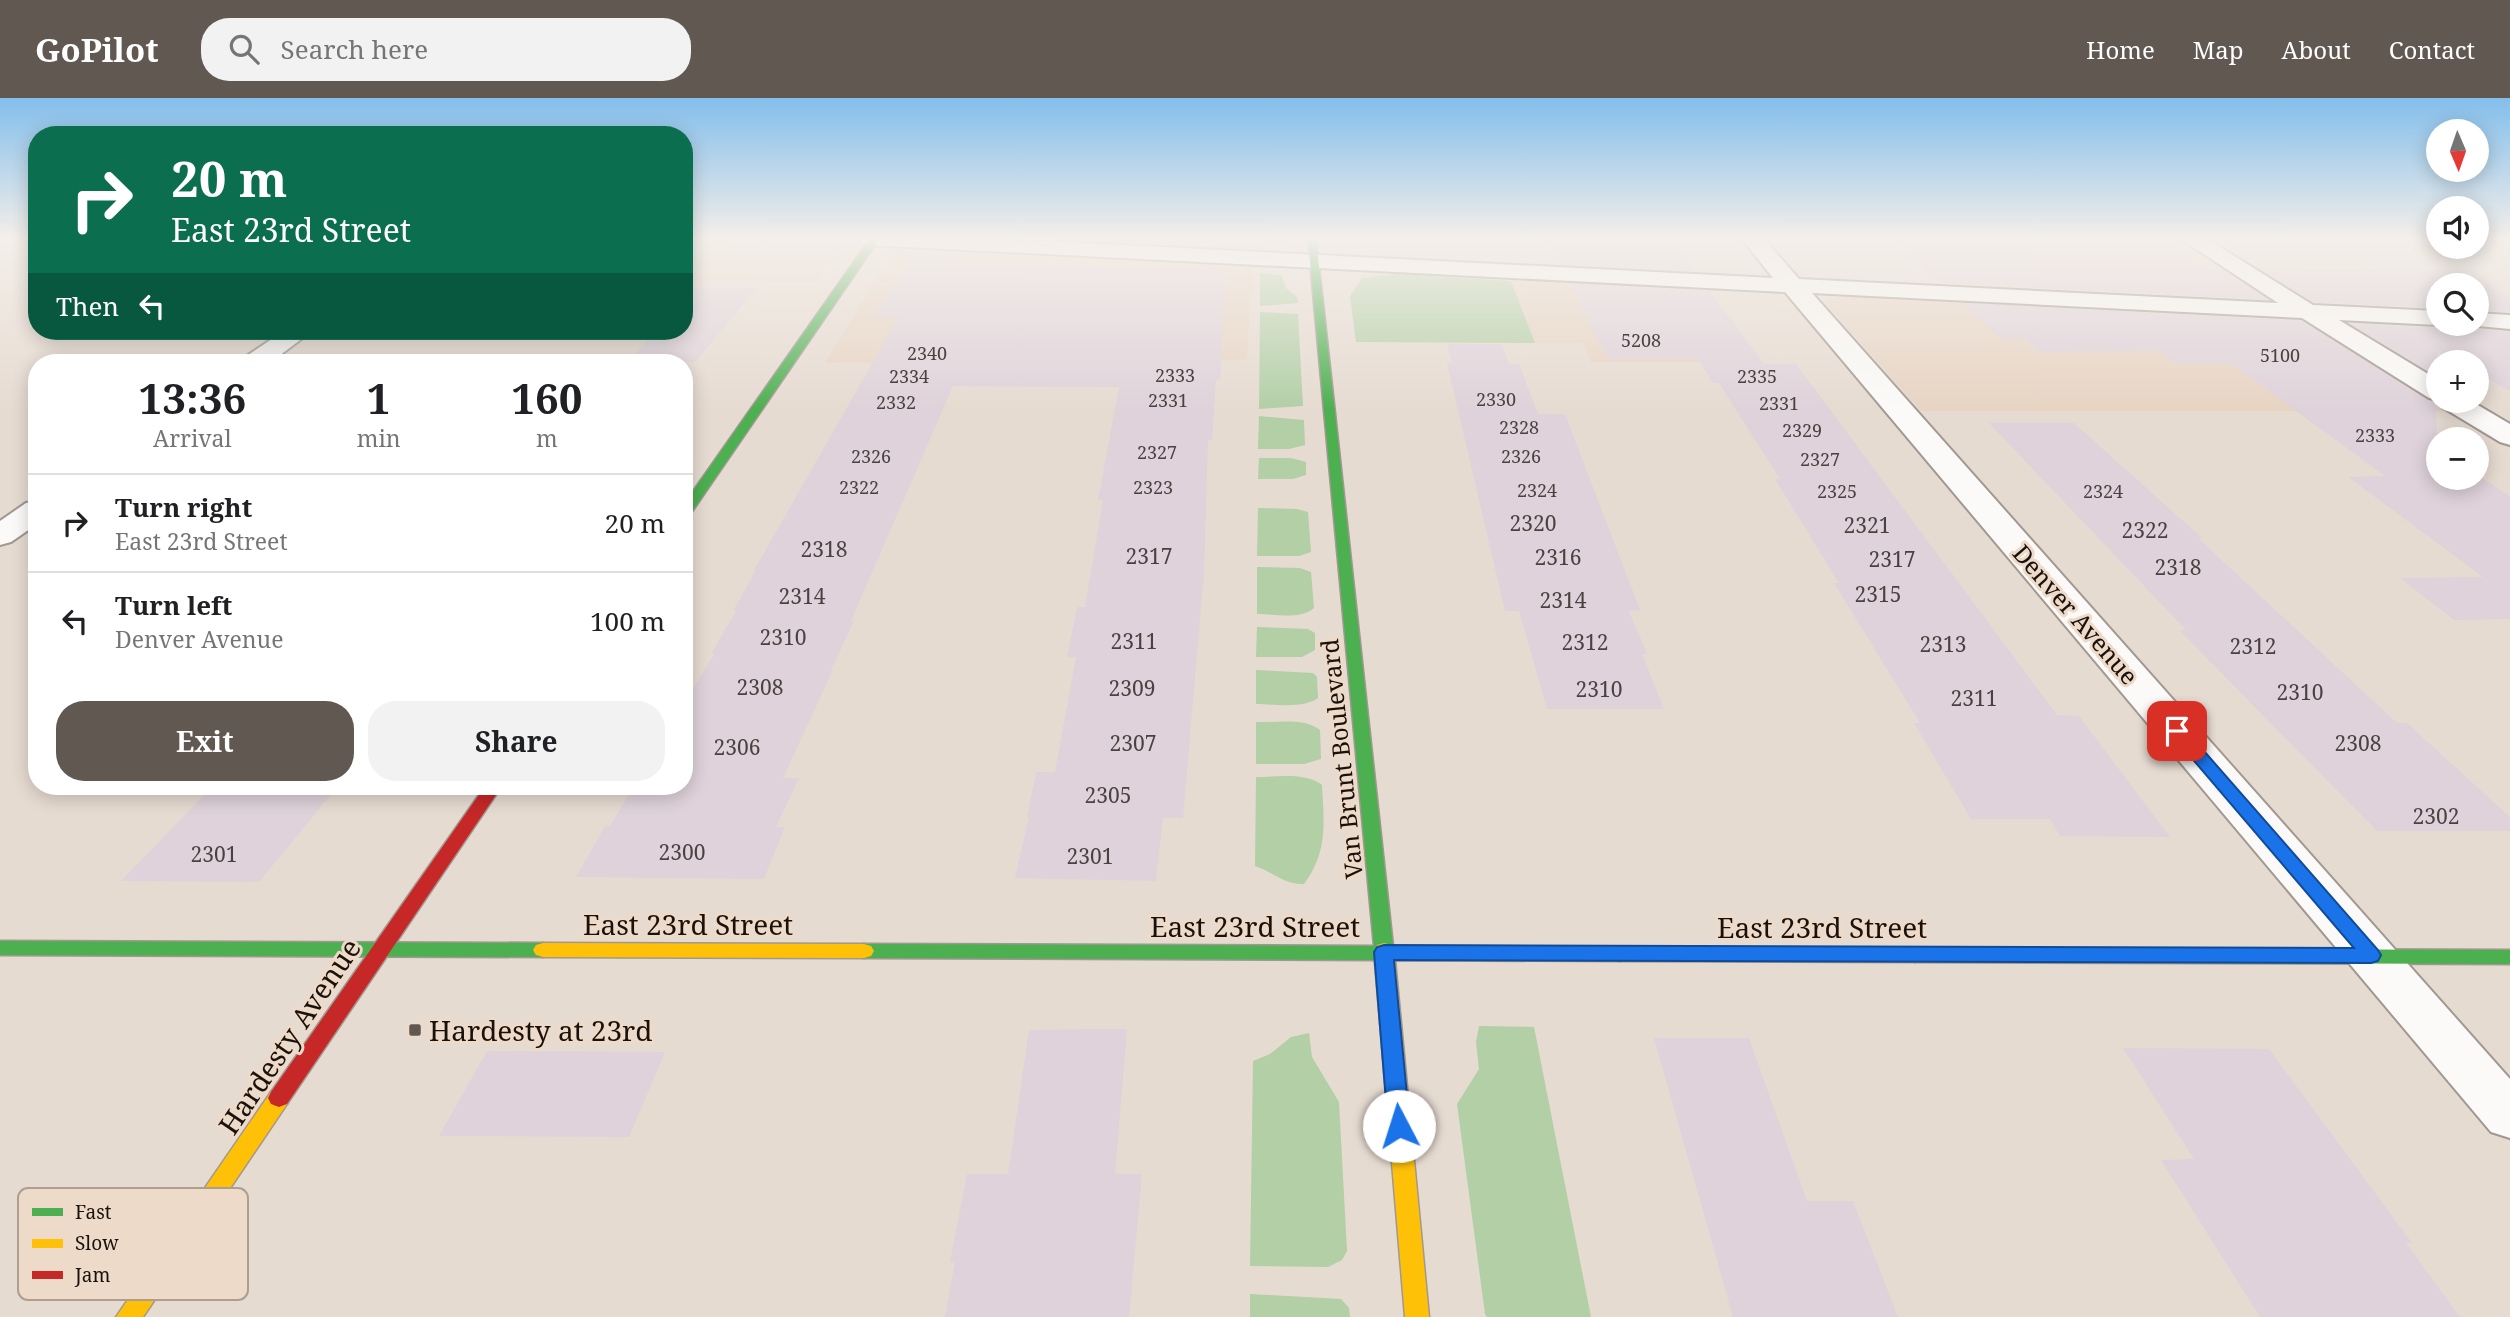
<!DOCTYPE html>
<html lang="en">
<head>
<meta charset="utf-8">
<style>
	:root { --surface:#fff; --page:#f2f2f2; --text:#202124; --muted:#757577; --line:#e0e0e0; --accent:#615851 }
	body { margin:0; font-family:"Noto Serif",serif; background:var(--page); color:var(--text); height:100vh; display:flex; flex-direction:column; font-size:26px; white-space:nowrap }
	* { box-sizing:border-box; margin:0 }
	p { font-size:23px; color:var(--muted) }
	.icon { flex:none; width:38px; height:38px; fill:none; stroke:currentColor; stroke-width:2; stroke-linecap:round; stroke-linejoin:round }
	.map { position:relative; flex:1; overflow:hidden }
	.panel { position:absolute; left:28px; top:256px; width:665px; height:441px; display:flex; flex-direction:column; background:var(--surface); border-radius:28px; box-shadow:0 4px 18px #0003 }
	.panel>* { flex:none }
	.guide { position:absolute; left:28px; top:28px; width:665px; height:214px; border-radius:28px; box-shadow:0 4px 18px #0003; background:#0b6e4f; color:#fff; overflow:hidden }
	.needle { width:46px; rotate:178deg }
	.tools { position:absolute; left:2426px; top:21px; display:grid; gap:14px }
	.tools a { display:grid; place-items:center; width:63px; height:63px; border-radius:50%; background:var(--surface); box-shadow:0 4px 18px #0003; font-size:35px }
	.pin { position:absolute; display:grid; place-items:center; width:60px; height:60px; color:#fff; margin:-30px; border-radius:14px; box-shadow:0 4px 10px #0006 }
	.me { position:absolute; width:77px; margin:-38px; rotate:355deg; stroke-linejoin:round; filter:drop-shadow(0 0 5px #0008) }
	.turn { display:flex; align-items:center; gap:24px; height:147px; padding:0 28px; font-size:32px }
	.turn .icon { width:91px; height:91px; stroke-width:2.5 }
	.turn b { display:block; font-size:49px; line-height:60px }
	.then { display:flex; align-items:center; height:66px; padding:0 28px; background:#0003; gap:14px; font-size:26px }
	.eta { display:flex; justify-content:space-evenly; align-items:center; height:119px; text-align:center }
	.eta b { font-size:42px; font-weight:700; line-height:49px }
	.cta { display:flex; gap:14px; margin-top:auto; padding:14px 28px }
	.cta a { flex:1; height:80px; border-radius:28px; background:var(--accent); color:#fff; font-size:28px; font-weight:700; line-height:80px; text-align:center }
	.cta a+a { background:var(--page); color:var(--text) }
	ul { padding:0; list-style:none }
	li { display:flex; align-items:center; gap:21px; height:98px; padding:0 28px; border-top:2px solid var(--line) }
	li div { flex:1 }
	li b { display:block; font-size:26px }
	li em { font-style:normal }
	header { display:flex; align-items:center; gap:42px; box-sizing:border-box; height:98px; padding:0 35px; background:var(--accent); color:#fff }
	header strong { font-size:33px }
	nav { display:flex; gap:38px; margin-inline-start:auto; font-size:24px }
	.search { width:490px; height:63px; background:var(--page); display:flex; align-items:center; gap:18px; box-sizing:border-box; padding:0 24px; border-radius:28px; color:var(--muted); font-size:26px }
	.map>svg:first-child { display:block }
</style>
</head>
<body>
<header>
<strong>GoPilot</strong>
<div class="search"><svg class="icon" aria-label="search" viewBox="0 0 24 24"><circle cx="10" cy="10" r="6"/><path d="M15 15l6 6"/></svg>Search here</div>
<nav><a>Home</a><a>Map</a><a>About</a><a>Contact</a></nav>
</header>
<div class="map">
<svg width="2510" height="1219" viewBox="0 0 2510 1219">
	<rect width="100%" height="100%" fill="#e6dbd1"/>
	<g fill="#e7d4c3">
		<polygon points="1045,141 1292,141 1279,149 1246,151"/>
		<polygon points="707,142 826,148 839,151 817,183 684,183 684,168"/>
		<polygon points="902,152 1252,169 1247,262 825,265 889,160"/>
		<polygon points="1511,183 1658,190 1704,264 1591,264 1583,245 1535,245"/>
		<polygon points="1841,198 2295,222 2310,227 2447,313 1921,313 1828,208 1828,201"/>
	</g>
	<g fill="#b2cfa6">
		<polygon points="1260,175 1281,177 1286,190 1297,199 1298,205 1260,208"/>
		<polygon points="1398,176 1511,183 1535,245 1356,244 1350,198 1362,180"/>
		<polygon points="1260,214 1298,216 1303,308 1259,311"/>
		<polygon points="1259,318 1304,322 1305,347 1289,351 1258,351"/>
		<polygon points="1259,360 1291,360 1306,364 1306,377 1293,381 1258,381"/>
		<polygon points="1258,410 1297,411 1308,414 1311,454 1299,458 1257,458"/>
		<path d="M 1257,469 L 1300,470 L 1311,474 L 1314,510 C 1301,522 1273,516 1257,516 Z"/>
		<polygon points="1257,529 1308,531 1315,535 1315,552 1302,559 1256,559"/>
		<path d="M 1256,572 L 1313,575 L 1317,579 L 1318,600 C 1303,611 1274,606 1256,606 Z"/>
		<path d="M 1256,624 C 1275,625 1304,619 1320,632 L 1321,661 L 1304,666 L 1256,666 Z"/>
		<path d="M 1256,679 C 1276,679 1306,674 1322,687 C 1324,726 1328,753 1304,786 C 1285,787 1273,774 1255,768 Z"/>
		<polygon points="1479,928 1534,929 1591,1219 1487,1219 1485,1216 1457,1006 1479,971 1476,944"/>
		<polygon points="1309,935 1312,959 1339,1004 1347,1153 1342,1162 1328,1169 1250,1168 1253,963 1270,956 1291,939"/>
		<polygon points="1250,1196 1341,1201 1349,1210 1350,1219 1250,1219"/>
	</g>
	<g fill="#dfd2da">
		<polygon points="1548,141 1672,141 1696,173 1561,167"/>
		<polygon points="2013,141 2028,153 2179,153 2210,173 2224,173 2269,202 1940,185 1891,142"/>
		<polygon points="913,158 1225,173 1220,282 1216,282 1212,342 1208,342 1204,474 1183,720 1163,720 1156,783 1015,780 1029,719 1027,719 1036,674 1055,674 1076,559 1067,559 1077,509 1085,509 1103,402 1098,402 1119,289 953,288 851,523 854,523 831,572 833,572 783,680 799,680 776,729 785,729 764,781 576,779 605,728 610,728 634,688 684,688 684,606 714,556 711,556 736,513 733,513 756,472 754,472 899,219 875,218"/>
		<polygon points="2458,172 2510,199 2510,214 2476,212 2476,187 2438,187 2438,210 2314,204 2263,173"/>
		<polygon points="1570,186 1710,193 1764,266 1796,266 2057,617 2079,618 2170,739 2060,738 2050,721 1971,721 1914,625 1920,625 1834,485 1839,485 1775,381 1780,381 1719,285 1713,285 1698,261 1608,261"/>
		<polygon points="696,190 757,190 695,264 627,264 656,233 684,233 684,202"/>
		<polygon points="1962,205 2301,223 2428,302 2436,304 2438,380 2476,380 2476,376 2510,398 2510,521 2454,522 2400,480 2483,479 2348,379 2385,378 2232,266 2176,266 2159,253 2039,254 2024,240 2001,240"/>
		<polygon points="2349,225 2438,230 2447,226 2465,226 2467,230 2510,234 2510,293 2476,274 2476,264 2459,264 2438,252 2438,279"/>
		<polygon points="1447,246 1502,246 1509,266 1519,266 1538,316 1565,316 1640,512 1629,513 1647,556 1642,556 1664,611 1547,611 1519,513 1505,513 1447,265 1452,265"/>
		<polygon points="1989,325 2074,325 2202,440 2198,440 2397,625 2407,625 2510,719 2510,733 2377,733 2179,532 2186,532"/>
		<polygon points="213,688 338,688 259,784 121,783"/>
		<polygon points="1127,931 1115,1076 1142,1076 1129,1219 945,1219 955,1163 950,1164 967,1076 1008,1076 1029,932"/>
		<polygon points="1654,940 1749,940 1807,1103 1853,1103 1898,1219 1733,1219"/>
		<polygon points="2123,950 2269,951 2412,1145 2406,1145 2460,1219 2260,1219 2161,1062 2194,1061"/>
		<polygon points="487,953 665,954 629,1039 439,1038"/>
	</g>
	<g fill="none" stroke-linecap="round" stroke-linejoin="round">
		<g stroke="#a19891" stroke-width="4">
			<g id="street">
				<polygon points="858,141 1004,141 1773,180 1742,141 1764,141 1799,181 2278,205 2181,141 2207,141 2313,207 2438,213 2438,226 2444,226 2438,227 2339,222 2438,282 2438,302 2429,300 2302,220 1812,195 2510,981 2510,1040 2491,1034 1785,194 868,147 861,145"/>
				<polygon points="2476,215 2510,217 2510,231 2467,227 2476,226"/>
				<polygon points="284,233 312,233 271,264 241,264 245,259"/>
				<polygon points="2438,303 2471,303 2510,326 2510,347 2500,344 2442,309"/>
				<polygon points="37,403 37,426 11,444 0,447 0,423 26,405"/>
			</g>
		</g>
		<g stroke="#a19891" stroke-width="3">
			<g id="fast">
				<polygon points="870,141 879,141 689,418 684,419 684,406"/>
				<polygon points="1308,141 1316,141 1393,848 1620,849 1627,851 1630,856 1627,861 1620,863 864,860 857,858 854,853 857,848 864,846 1374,848"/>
				<polygon points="0,843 543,845 550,847 553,852 550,857 543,859 0,857"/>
				<polygon points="1915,850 2510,852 2510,866 1915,864 1908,862 1905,857 1908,852"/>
			</g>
		</g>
		<g stroke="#a19891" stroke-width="3">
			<g id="slow">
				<polygon points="543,845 864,846 871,848 874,853 871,858 864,860 543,859 536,857 533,852 536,847"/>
				<polygon points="1384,845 1391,847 1394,852 1429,1219 1405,1219 1374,852 1377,847"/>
				<polygon points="1620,849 1915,850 1922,852 1925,857 1922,862 1915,864 1620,863 1613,861 1610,856 1613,851"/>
				<polygon points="279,991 287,994 290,1000 287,1006 143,1219 116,1219 271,994"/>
			</g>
		</g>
		<g stroke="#a19891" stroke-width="3">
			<polygon id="jam" points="485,688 502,688 287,1006 279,1009 271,1006 268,1000 271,994"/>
		</g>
		<use href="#street" fill="#fbfaf8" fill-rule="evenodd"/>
		<use href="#fast" fill="#4caf50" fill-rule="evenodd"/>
		<use href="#slow" fill="#ffc107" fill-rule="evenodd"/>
		<use href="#jam" fill="#c62828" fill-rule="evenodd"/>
	</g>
	<linearGradient id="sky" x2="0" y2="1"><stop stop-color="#83beeb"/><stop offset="0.45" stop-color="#f4efea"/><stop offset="1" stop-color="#f4efea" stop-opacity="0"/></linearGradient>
	<rect width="2510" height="312" fill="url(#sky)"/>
	<polygon fill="#1a73e8" stroke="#114b97" stroke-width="2" points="2177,628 2183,629 2378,852 2381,857 2378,863 2371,865 1394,862 1410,1028 1407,1034 1399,1037 1391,1034 1388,1028 1374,854 1377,849 1384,847 2354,850 2172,637 2169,633"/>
	<rect fill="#615851" stroke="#eedac9" stroke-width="2.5" x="408" y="925" width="14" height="14" rx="3.5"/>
	<g text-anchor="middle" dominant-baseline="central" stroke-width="6" stroke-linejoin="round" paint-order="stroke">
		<g font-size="18" fill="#4a4240">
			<text x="1641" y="242">5208</text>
			<text x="927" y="255">2340</text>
			<text x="2280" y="257">5100</text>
			<text x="1175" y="277">2333</text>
			<text x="909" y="278">2334</text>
			<text x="1757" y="278">2335</text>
			<text x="1496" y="301">2330</text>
			<text x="1168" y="302">2331</text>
			<text x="896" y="304">2332</text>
			<text x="1779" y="305">2331</text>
			<text x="1519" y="329">2328</text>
			<text x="1802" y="332">2329</text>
			<text x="2375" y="337">2333</text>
			<text x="1157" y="354">2327</text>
			<text x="871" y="358">2326</text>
			<text x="1521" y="358">2326</text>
			<text x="1820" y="361">2327</text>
			<text x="859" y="389">2322</text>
			<text x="1153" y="389">2323</text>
			<text x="1537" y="392">2324</text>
			<text x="1837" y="393">2325</text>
			<text x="2103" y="393">2324</text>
		</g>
		<g font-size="21" fill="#4a4240">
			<text x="1533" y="425">2320</text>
			<text x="1867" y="427">2321</text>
			<text x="2145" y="432">2322</text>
			<text x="824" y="451">2318</text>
			<text x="1149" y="458">2317</text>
			<text x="1558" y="459">2316</text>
			<text x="1892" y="461">2317</text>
			<text x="2178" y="469">2318</text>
			<text x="1878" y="496">2315</text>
			<text x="802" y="498">2314</text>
			<text x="1563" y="502">2314</text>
			<text x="783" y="539">2310</text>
			<text x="1134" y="543">2311</text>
			<text x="1585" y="544">2312</text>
			<text x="1943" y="546">2313</text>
			<text x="2253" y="548">2312</text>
			<text x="760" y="589">2308</text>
			<text x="1132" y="590">2309</text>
			<text x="1599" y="591">2310</text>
			<text x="2300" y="594">2310</text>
			<text x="1974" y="600">2311</text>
			<text x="1133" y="645">2307</text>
			<text x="2358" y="645">2308</text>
			<text x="737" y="649">2306</text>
			<text x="1108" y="697">2305</text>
			<text x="2436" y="718">2302</text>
			<text x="682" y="754">2300</text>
			<text x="214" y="756">2301</text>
			<text x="1090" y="758">2301</text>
		</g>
		<g font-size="24" fill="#19120c" stroke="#eedac9">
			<text transform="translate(2076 516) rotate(49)">Denver Avenue</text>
			<text transform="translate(1341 661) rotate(-96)">Van Brunt Boulevard</text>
		</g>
		<g font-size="28" fill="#19120c" stroke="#eedac9">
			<text x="688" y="826">East 23rd Street</text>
			<text x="1255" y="828">East 23rd Street</text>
			<text x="1822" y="829">East 23rd Street</text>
			<text transform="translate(289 938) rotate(-56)">Hardesty Avenue</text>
		</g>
		<g font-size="28" fill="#19120c" stroke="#eedac9" text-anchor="start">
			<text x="429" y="932">Hardesty at 23rd</text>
		</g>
	</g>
	<rect x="18" y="1090" width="230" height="112" rx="10" fill="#eedac9" stroke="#ae9e90" stroke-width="2"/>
	<rect x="32" y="1110" width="31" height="8" fill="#4caf50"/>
	<rect x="32" y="1141" width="31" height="9" fill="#ffc107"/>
	<rect x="32" y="1173" width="31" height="8" fill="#c62828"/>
	<g font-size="19" fill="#19120c">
		<text x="75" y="1121">Fast</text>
		<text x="75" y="1152">Slow</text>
		<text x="75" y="1184">Jam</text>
	</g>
</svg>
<div class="tools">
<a><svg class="needle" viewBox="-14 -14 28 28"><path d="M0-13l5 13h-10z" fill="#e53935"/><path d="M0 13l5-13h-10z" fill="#757577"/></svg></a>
<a><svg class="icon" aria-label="sound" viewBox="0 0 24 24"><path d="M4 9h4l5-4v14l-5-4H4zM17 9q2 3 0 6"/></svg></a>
<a><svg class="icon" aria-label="search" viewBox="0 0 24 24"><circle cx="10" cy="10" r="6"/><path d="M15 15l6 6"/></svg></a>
<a>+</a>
<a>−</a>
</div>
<div class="pin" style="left:2177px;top:633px;background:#d93025"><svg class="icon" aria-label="arrive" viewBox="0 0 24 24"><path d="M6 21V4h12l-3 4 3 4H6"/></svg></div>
<svg class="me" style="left:1399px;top:1028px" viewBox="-20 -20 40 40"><circle r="19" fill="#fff"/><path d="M0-13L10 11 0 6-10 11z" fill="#1a73e8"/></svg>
<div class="guide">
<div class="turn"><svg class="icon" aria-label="right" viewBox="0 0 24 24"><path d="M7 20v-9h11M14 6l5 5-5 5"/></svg><div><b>20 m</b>East 23rd Street</div></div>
<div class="then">Then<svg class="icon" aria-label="left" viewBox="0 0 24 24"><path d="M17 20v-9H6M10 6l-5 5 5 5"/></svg></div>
</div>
<section class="panel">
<div class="eta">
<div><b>13:36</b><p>Arrival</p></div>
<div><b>1</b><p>min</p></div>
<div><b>160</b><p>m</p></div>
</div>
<ul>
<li><svg class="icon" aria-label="right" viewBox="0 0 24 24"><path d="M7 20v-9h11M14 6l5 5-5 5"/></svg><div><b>Turn right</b><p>East 23rd Street</p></div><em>20 m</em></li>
<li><svg class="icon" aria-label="left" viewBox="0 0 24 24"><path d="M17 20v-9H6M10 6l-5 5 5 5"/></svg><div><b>Turn left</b><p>Denver Avenue</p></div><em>100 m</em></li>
</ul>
<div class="cta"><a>Exit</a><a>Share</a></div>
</section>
</div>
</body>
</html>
